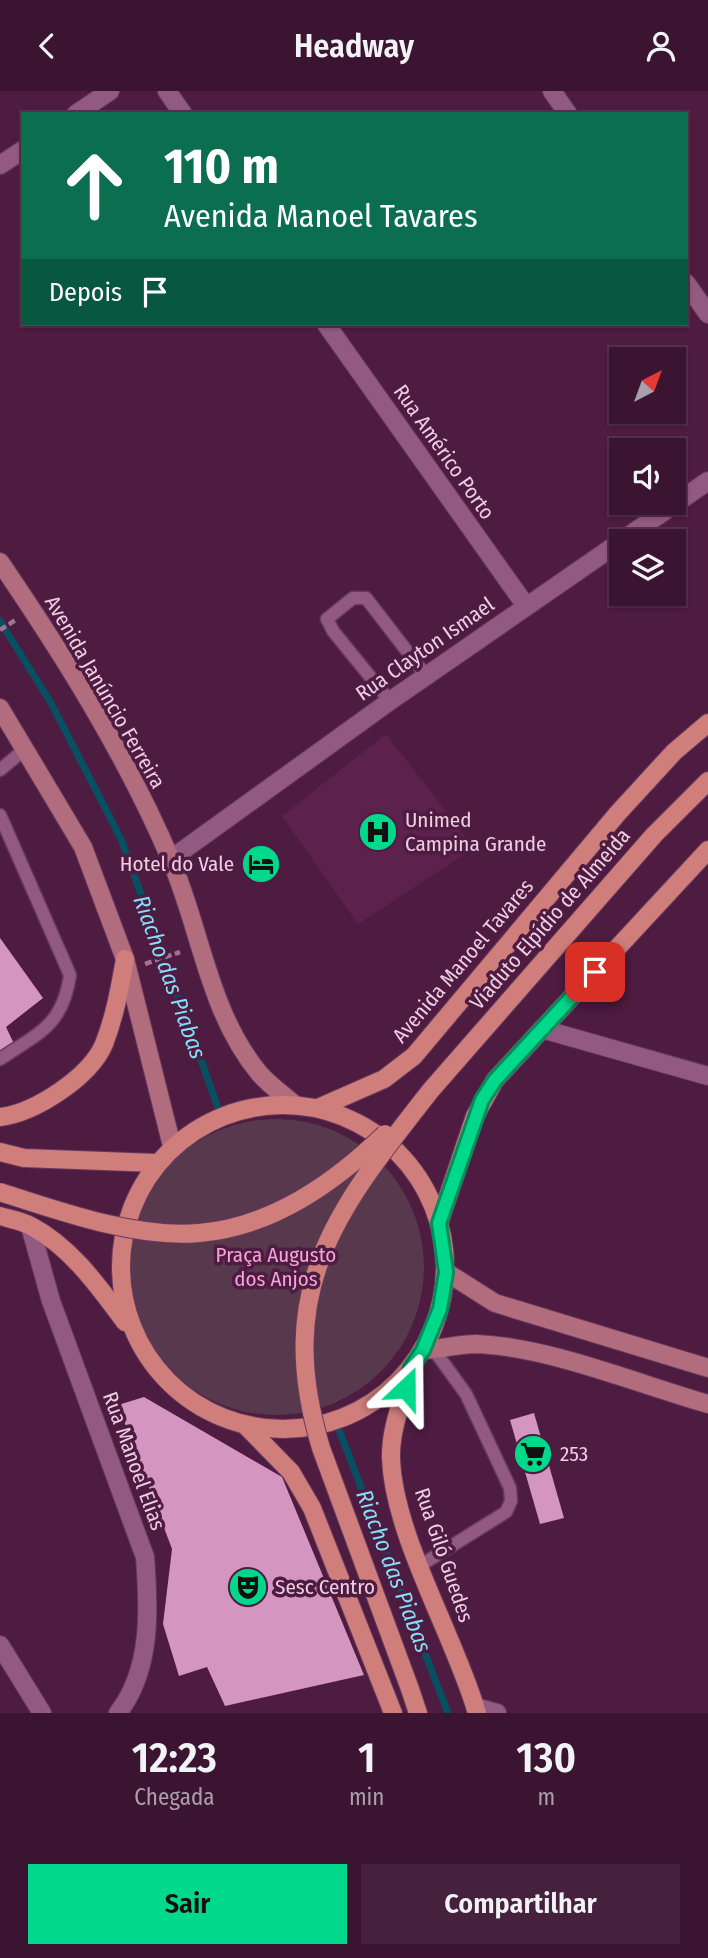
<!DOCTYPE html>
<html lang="pt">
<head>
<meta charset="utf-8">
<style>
	:root { --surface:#3a1431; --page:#45213d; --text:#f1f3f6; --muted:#ab9eab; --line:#54334d; --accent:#00d98c }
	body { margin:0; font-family:"Fira Sans Condensed",sans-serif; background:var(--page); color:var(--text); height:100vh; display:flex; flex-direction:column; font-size:26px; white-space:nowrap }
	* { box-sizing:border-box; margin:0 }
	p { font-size:23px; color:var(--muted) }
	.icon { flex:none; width:38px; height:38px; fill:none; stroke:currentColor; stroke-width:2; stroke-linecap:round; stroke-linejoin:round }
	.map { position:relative; height:1622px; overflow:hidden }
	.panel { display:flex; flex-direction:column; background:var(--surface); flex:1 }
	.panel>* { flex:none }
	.hud { position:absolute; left:21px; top:21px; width:667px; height:214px; border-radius:0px; box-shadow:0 2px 5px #0004,0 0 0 2px var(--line); background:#0b6e4f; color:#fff; overflow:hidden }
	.needle { width:46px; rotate:41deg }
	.tools { position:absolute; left:609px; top:256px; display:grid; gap:14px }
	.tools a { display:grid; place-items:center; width:77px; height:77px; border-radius:0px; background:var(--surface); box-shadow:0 2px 5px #0004,0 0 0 2px var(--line); font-size:35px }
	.pin { position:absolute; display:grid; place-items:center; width:60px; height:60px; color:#fff; margin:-30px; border-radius:14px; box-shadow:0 4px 10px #0006 }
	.me { position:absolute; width:77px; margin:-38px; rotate:23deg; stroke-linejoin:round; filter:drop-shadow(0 0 5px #0008) }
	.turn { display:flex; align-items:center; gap:24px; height:147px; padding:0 28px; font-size:32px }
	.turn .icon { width:91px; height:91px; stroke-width:2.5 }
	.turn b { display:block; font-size:49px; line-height:60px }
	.then { display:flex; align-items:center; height:66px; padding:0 28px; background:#0003; gap:14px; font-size:26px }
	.eta { display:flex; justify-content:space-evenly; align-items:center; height:119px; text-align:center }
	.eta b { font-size:42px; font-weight:600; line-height:49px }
	.cta { display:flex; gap:14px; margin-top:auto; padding:14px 28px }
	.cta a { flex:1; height:80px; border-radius:0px; background:var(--accent); color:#111; font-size:28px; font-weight:600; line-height:80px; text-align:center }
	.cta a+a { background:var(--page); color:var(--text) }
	header { display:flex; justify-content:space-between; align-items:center; height:91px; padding:0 28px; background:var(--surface); font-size:32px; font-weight:600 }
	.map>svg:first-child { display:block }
</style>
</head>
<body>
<header><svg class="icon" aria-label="back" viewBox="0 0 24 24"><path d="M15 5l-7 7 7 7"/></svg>Headway<svg class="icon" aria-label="person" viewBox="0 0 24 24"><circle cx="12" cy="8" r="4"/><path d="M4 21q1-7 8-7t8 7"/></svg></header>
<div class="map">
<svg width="708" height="1622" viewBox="0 0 708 1622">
	<rect width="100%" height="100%" fill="#4e1b41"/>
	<polygon fill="#5c224d" points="386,643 474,757 358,833 282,725"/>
	<circle fill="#57384d" cx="276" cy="1176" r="148"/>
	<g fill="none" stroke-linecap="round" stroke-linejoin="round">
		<g stroke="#065061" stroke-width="7">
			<polyline points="0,530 51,612 121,748 220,1022"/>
			<polyline points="339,1339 448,1622"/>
		</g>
	</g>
	<g fill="#d496c0">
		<polygon points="0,847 43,907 6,936 16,957 0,968"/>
		<polygon points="144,1306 282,1386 364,1584 225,1615 207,1576 179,1585 163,1533 172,1458 118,1314"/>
		<polygon points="534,1322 564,1427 540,1433 510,1329"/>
	</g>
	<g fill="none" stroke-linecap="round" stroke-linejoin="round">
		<g stroke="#673a5c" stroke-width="15">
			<g id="lane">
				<polyline points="390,610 333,540 327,528 353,507 366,507 427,586"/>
				<polyline points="0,679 25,658"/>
				<path d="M 0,724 L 70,884 C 63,934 39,942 0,968"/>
				<polyline points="421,1474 506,1421 511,1410 510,1397 466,1303 434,1259"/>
			</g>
		</g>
		<g stroke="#673a5c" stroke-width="20">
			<g id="street">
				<polyline points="167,0 183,23"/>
				<polyline points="552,0 568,23"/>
				<polyline points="76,23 110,0"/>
				<polyline points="0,74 23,59"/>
				<polyline points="686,192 708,223"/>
				<polyline points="326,233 526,515"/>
				<polyline points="171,768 390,610 708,390"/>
				<polyline points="542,938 708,985"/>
				<path d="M 30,1135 L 51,1210 L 145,1466 C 149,1518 152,1578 118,1622"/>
				<polyline points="0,1554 42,1622"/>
				<polyline points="475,1616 497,1622"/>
			</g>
		</g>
		<g stroke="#673a5c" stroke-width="20">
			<g id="secondary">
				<path d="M 0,471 C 64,565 125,662 170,767 C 201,838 208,920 259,982 C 269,994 284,1004 295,1014"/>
				<polyline points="0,617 83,756 125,868 172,1055"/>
				<polyline points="446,1181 495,1212 708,1277"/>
				<path d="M 423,1259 C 441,1258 459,1253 477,1253 C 549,1256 638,1293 708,1313"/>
			</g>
		</g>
		<g stroke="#673a5c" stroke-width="20">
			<g id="primary">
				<polyline points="431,999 654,744 708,690"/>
				<circle cx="283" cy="1176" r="162"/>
				<polyline points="318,1017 384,988 414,965 618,722 674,661 708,632"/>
				<path d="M 0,1026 C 35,1022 90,986 104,953 C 115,925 120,896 125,868"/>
				<polyline points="0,1061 24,1067 156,1072"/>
				<path d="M 0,1125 C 10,1128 22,1130 31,1135 C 71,1156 99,1196 125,1231"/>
				<polyline points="439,1132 475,1025 495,989 708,759"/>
				<path d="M 411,1279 C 403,1308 390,1338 391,1368 C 394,1445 455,1546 477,1622"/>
				<polyline points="246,1335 291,1381 312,1417 393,1622"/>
				<polyline points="410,1598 418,1622"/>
			</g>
		</g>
		<g stroke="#9f7593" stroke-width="4.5" stroke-dasharray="7 3.5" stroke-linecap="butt">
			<polyline points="0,539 17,528"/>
			<polyline points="145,873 180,861"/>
		</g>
		<use href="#lane" stroke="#925981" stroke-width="12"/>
		<use href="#street" stroke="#925981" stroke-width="18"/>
		<use href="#secondary" stroke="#b16c7e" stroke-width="18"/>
		<use href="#primary" stroke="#cf7e7b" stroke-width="18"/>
		<g stroke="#673a5c" stroke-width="20" stroke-linecap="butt">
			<g id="primary-bridge">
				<path d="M 0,1101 C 59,1120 137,1148 199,1142 C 272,1136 334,1092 385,1043"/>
				<path d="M 410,1598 L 321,1357 C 273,1197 336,1120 431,999"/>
			</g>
		</g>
		<use href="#primary-bridge" stroke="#cf7e7b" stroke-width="18"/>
	</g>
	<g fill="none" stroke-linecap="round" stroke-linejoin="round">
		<g stroke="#008d5b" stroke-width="18">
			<polyline id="route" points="406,1297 411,1277 423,1259 440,1218 446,1181 439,1132 482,1009 495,989 595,881"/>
		</g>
		<use href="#route" stroke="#00d98c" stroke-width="12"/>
	</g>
	<defs>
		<g id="hospital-disc" transform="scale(2.0125)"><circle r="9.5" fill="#00d98c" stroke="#4e1b41"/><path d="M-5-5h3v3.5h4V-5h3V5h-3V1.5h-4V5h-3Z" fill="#111"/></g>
		<g id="hotel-disc" transform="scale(2.0125)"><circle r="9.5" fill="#00d98c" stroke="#4e1b41"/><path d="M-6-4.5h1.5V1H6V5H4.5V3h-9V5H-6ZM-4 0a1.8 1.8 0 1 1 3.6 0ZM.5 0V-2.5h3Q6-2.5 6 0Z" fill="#111"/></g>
		<g id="supermarket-disc" transform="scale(2.0125)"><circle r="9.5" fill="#00d98c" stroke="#4e1b41"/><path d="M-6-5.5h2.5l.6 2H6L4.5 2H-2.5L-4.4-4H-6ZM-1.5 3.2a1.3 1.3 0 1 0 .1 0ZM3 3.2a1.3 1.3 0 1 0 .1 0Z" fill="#111"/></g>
		<g id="theatre-disc" transform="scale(2.0125)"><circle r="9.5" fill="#00d98c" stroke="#4e1b41"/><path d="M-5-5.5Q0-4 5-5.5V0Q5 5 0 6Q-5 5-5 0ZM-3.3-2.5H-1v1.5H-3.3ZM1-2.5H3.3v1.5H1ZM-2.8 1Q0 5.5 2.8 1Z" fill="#111"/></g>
	</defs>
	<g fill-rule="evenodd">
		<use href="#hospital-disc" x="378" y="741"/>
		<use href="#hotel-disc" x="261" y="773"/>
		<use href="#supermarket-disc" x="533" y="1363"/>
		<use href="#theatre-disc" x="248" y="1496"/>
	</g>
	<g text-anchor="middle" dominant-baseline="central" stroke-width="7" stroke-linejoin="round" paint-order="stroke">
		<g font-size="21" fill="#efcee4" stroke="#4e1b41">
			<text transform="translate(444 361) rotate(55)">Rua Américo Porto</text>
			<text transform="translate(425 558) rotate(-35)">Rua Clayton Ismael</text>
			<text transform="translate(105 601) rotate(60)">Avenida Janúncio Ferreira</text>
			<text transform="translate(550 828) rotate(-49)">Viaduto Elpídio de Almeida</text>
			<text transform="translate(463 870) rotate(-50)">Avenida Manoel Tavares</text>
			<text transform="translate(134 1370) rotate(70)">Rua Manoel Elias</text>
			<text transform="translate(444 1464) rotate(71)">Rua Giló Guedes</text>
		</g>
		<g font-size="21" fill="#efcee4" stroke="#4e1b41" text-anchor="start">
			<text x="405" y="729">Unimed<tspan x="405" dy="24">Campina Grande</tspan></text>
			<text x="234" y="773" text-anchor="end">Hotel do Vale</text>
			<text x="560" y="1363">253</text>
			<text x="275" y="1496">Sesc Centro</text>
		</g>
		<g font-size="21" fill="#f3a3da" stroke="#4e1b41">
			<text x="276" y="1164">Praça Augusto<tspan x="276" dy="24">dos Anjos</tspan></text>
		</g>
		<g font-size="23" font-style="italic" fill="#85dffa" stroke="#4e1b41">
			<text transform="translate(170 886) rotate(70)">Riacho das Piabas</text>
			<text transform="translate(394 1480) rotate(69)">Riacho das Piabas</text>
		</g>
	</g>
</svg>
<div class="tools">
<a><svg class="needle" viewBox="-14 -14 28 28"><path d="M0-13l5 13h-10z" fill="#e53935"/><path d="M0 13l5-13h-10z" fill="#ab9eab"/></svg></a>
<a><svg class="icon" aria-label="sound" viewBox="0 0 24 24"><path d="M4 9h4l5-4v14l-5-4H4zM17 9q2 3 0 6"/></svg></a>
<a><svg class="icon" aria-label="layers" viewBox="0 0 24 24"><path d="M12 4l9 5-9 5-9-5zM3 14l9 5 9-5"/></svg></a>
</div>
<div class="pin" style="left:595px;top:881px;background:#d93025"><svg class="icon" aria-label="arrive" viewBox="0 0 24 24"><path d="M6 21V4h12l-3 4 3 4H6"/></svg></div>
<svg class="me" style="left:406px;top:1297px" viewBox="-20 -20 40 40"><path d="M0-17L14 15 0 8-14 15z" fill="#00d98c" stroke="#fff" stroke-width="4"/></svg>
<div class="hud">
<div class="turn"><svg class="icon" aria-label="ahead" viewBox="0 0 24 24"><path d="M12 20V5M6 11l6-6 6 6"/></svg><div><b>110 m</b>Avenida Manoel Tavares</div></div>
<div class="then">Depois<svg class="icon" aria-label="arrive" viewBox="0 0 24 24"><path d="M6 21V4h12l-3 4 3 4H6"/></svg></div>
</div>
</div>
<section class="panel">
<div class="eta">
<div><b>12:23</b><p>Chegada</p></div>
<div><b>1</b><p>min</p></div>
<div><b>130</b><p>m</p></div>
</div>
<div class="cta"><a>Sair</a><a>Compartilhar</a></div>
</section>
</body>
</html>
